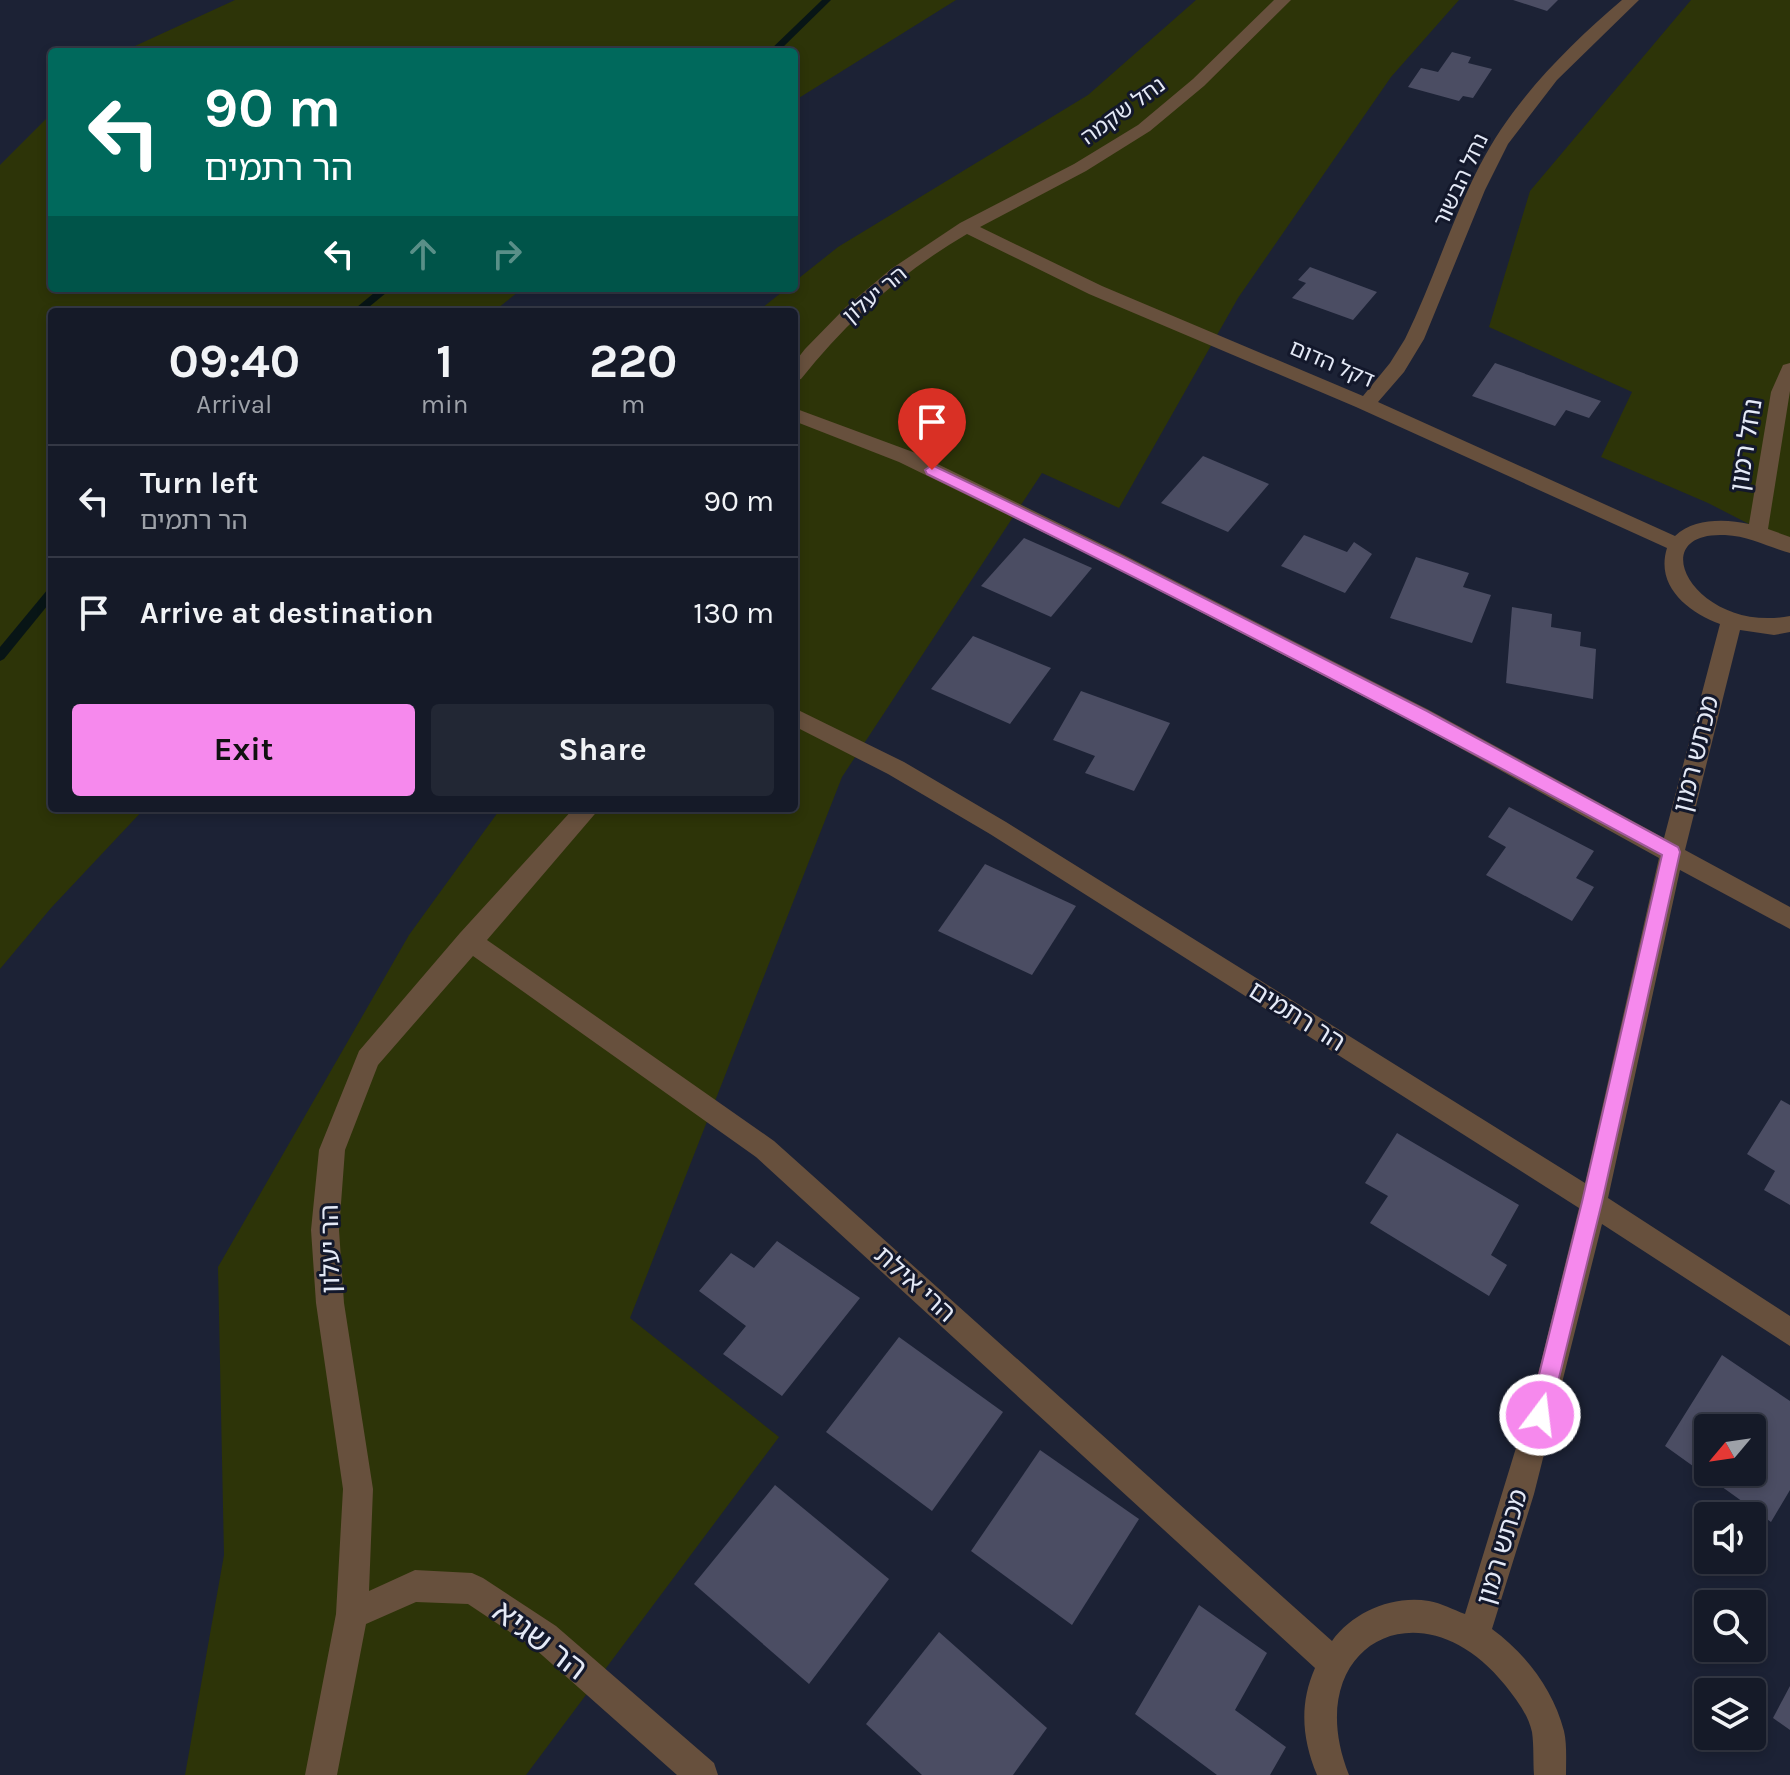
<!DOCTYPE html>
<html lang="en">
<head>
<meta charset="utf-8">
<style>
	:root { --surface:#151a28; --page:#222734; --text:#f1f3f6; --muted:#9da1a8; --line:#343845; --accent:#f689ed }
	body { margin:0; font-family:Karla,"Noto Sans Hebrew",sans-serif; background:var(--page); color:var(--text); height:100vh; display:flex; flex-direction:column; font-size:30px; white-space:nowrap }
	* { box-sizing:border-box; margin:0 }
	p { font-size:26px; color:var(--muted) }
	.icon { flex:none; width:44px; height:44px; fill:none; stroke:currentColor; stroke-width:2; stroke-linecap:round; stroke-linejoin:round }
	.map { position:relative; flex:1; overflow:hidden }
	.drawer { position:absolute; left:48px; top:308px; width:750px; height:504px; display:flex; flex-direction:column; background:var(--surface); border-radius:8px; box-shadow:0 4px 12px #0003,0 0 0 2px var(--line) }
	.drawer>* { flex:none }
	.hud { position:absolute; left:48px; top:48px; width:750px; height:244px; border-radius:8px; box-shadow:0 4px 12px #0003,0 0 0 2px var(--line); background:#00695c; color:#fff; overflow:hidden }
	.needle { width:52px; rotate:241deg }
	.tools { position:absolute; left:1694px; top:1414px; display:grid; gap:16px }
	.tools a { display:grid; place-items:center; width:72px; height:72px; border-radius:8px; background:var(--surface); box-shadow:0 4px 12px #0003,0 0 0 2px var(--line); font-size:40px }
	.pin { position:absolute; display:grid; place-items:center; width:68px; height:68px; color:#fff; margin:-82px -34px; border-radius:50% 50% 50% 0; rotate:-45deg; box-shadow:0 0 8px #0007 }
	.pin .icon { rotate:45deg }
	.me { position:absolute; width:88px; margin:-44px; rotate:15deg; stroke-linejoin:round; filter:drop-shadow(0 0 6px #0008) }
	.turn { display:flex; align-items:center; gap:28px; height:168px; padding:0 24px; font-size:36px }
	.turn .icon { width:104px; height:104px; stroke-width:2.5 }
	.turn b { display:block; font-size:56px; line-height:68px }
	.lanes { display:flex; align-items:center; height:76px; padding:0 24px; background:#0003; justify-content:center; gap:40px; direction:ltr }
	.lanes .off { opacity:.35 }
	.eta { display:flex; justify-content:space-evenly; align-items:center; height:136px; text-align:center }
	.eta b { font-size:48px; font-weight:700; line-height:56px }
	.button { display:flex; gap:16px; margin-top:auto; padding:16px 24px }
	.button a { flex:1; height:92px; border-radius:8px; background:var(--accent); color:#111; font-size:32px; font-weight:700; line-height:92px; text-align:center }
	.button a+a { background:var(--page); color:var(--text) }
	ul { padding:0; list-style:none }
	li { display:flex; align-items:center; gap:24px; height:112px; padding:0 24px; border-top:2px solid var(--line) }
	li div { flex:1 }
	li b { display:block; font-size:30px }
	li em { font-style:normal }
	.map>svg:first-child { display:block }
</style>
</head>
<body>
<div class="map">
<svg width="1790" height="1775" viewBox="0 0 1790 1775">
	<rect width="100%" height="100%" fill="#1c2235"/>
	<g fill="#2d3408">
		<polygon points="235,0 956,0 794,101 794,52 122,52"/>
		<polygon points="1196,0 1459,0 1391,77 1238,298 1119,508 1042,473 842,777 630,1318 779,1437 526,1775 185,1775 224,1555 218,1267 409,935 501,808 794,808 794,312 757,312 787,288 794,288 794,282 838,247 1088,95"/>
		<polygon points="1691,0 1790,0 1790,545 1708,503 1601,457 1632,392 1489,327 1530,191"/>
		<polygon points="52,113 52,288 523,288 493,312 52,312 52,808 145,808 51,908 0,969 0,165"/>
	</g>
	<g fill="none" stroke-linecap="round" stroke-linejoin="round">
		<g fill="#081516" fill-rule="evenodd">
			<polygon points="822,0 831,0 778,52 768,52"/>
			<polygon points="380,288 392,288 363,312 351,312"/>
			<polygon points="52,588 52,600 4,659 0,661 0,647 48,589"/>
		</g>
	</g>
	<g fill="#4b4d63" fill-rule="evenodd">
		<polygon points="1513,0 1558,0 1547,11"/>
		<polygon points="1452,52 1471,57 1468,63 1492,69 1473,98 1463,96 1459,101 1408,87 1421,68 1438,72"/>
		<polygon points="1310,267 1377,292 1353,320 1292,298 1306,283 1298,280"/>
		<polygon points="1495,363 1601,401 1589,418 1566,410 1555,426 1472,396"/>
		<polygon points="1203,456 1269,484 1228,532 1161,503"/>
		<polygon points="1304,535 1347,552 1354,542 1372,554 1345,593 1281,566"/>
		<polygon points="1024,538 1092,568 1051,617 981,586"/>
		<polygon points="1416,557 1469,573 1463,587 1491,595 1472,643 1390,618"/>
		<polygon points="1512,607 1552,614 1551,627 1581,632 1580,646 1596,649 1593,699 1506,683"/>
		<polygon points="973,636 1051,668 1010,724 931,689"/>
		<polygon points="1081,691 1170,723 1134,791 1085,773 1095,756 1053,740"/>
		<polygon points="1509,807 1594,851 1576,878 1594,887 1572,921 1486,875 1506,847 1488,837"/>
		<polygon points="985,864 1076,906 1032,975 938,931"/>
		<polygon points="1781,1100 1790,1105 1790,1205 1764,1190 1775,1171 1747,1154"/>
		<polygon points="1397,1133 1519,1205 1491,1255 1507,1265 1489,1296 1370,1223 1388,1196 1365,1183"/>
		<polygon points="777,1241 860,1298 782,1396 723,1354 746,1326 699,1291 731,1253 754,1268"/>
		<polygon points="899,1337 1003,1412 932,1511 826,1432"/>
		<path d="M 1722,1355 L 1790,1401 L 1790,1490 L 1771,1522 L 1665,1446 ZM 1708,1428 L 1752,1428 L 1752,1472 L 1708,1472 Z"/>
		<polygon points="1040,1450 1139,1519 1072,1625 971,1551"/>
		<polygon points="775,1485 889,1579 809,1684 694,1584"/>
		<polygon points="1199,1605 1267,1653 1235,1710 1286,1747 1270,1775 1217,1775 1135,1714"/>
		<polygon points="939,1632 1047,1728 1013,1775 922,1775 866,1724"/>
		<polygon points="1790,1686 1790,1730 1773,1718"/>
	</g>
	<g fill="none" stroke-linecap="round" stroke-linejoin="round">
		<path fill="#67503d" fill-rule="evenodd" d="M 1274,0 L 1291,0 L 1204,86 L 1150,131 L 1086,171 L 980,227 L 1102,286 L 1363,396 L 1390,363 L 1405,339 C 1433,282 1451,221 1480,165 C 1513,101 1567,47 1622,0 L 1639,0 L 1557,80 L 1508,144 L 1485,190 L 1424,339 L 1404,372 L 1378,402 L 1675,536 C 1694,518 1726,519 1749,524 L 1771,392 L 1783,365 L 1790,363 L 1790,391 L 1768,529 L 1790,537 L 1790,553 C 1768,547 1749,536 1725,535 C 1640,531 1696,634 1790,616 L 1790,632 L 1774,635 L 1740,630 L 1685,850 L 1790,907 L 1790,929 L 1680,870 L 1608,1198 L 1790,1316 L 1790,1346 L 1602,1224 L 1534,1494 L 1492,1629 C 1526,1654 1553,1689 1564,1731 C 1567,1744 1566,1761 1566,1775 L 1534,1775 C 1533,1761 1534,1746 1532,1732 C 1528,1714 1516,1699 1505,1685 C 1420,1579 1298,1647 1349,1775 L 1317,1775 C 1302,1739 1299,1704 1315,1668 L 756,1157 L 473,956 L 378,1065 L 345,1150 L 339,1230 L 344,1303 L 373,1489 L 369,1591 L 415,1570 L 472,1573 L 483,1578 L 556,1626 L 714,1763 L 718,1775 L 677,1775 L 534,1648 L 468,1604 L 416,1602 L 366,1624 L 337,1775 L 305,1775 L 336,1614 L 343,1489 L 316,1303 L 311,1230 L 319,1150 L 359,1051 L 460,933 L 574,808 L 600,808 L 487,940 L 774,1141 L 1332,1641 C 1353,1612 1392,1595 1429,1601 C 1441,1603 1454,1610 1465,1614 L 1535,1386 L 1579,1208 L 990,834 L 888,774 L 794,726 L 794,708 L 904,762 L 1006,822 L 1585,1183 L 1659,858 L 1413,722 L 1110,565 L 899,462 L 794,421 L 794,408 L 913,452 L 1124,555 L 1429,710 L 1664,838 L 1720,624 C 1688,612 1655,586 1667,548 L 1356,407 L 1089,294 L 967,234 C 902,272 847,321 801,379 L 794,381 L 794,363 L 805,349 L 846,307 L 891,269 L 960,223 L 1074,164 L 1138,125 L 1193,79 Z"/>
	</g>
	<path fill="#f689ed" stroke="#a0599a" stroke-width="2" d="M 932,465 L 1123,557 L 1427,711 L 1678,847 L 1680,852 L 1602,1202 L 1548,1423 L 1540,1426 L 1532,1423 L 1529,1415 L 1582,1202 L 1662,855 C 1419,723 1175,595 927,474 L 925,470 Z"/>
	<g text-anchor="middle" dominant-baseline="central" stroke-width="6" stroke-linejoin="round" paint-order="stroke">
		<g font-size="22" fill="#e4e9f6" stroke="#13182b">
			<text transform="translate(1123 111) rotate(-36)">נחל שקמה</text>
			<text transform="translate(1461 180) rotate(-65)">נחל הבשור</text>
			<text transform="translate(875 295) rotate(-40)">הר יעלון</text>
			<text transform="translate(1332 364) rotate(23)">דקל הדום</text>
		</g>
		<g font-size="26" fill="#e4e9f6" stroke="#13182b">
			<text transform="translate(1746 445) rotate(-81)">נחל רמון</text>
			<text transform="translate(1696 754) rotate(-76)">מכתש רמון</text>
			<text transform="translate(1297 1016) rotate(32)">הר רתמים</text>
			<text transform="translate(330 1249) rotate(-91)">הר יעלון</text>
			<text transform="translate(915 1284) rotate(42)">הרי אילת</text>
			<text transform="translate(1502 1547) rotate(-73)">מכתש רמון</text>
		</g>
		<g font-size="32" fill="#e4e9f6" stroke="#13182b">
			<text transform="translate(540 1640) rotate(37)">הר שגיא</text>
		</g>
	</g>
</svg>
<div class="tools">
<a><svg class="needle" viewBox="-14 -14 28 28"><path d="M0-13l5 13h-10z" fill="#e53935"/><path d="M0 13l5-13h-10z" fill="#9da1a8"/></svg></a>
<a><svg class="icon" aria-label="sound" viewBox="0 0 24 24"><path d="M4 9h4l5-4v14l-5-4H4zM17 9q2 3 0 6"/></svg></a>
<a><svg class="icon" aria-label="search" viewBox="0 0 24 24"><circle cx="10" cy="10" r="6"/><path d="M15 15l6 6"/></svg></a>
<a><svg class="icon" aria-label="layers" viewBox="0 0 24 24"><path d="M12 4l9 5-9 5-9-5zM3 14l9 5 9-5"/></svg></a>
</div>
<div class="pin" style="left:932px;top:470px;background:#d93025"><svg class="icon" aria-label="arrive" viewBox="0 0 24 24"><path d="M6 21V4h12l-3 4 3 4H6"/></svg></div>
<svg class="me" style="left:1540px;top:1415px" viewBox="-20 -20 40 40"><circle r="17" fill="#f689ed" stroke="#fff" stroke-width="3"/><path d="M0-11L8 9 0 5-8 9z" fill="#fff"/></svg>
<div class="hud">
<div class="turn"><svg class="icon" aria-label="left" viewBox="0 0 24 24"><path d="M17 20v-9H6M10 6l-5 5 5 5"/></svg><div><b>90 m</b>הר רתמים</div></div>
<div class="lanes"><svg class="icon" aria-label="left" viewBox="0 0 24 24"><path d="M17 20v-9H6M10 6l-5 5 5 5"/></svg><svg class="icon off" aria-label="ahead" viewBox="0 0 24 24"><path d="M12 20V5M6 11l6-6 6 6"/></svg><svg class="icon off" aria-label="right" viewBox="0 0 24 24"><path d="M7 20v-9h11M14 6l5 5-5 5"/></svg></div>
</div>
<section class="drawer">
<div class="eta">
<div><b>09:40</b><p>Arrival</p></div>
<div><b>1</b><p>min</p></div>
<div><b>220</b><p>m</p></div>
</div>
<ul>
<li><svg class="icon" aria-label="left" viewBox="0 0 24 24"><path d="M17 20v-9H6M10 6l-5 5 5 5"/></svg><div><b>Turn left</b><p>הר רתמים</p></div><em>90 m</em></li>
<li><svg class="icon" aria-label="arrive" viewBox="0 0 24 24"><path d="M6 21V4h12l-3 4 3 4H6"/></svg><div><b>Arrive at destination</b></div><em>130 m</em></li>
</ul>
<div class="button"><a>Exit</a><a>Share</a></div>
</section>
</div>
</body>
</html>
